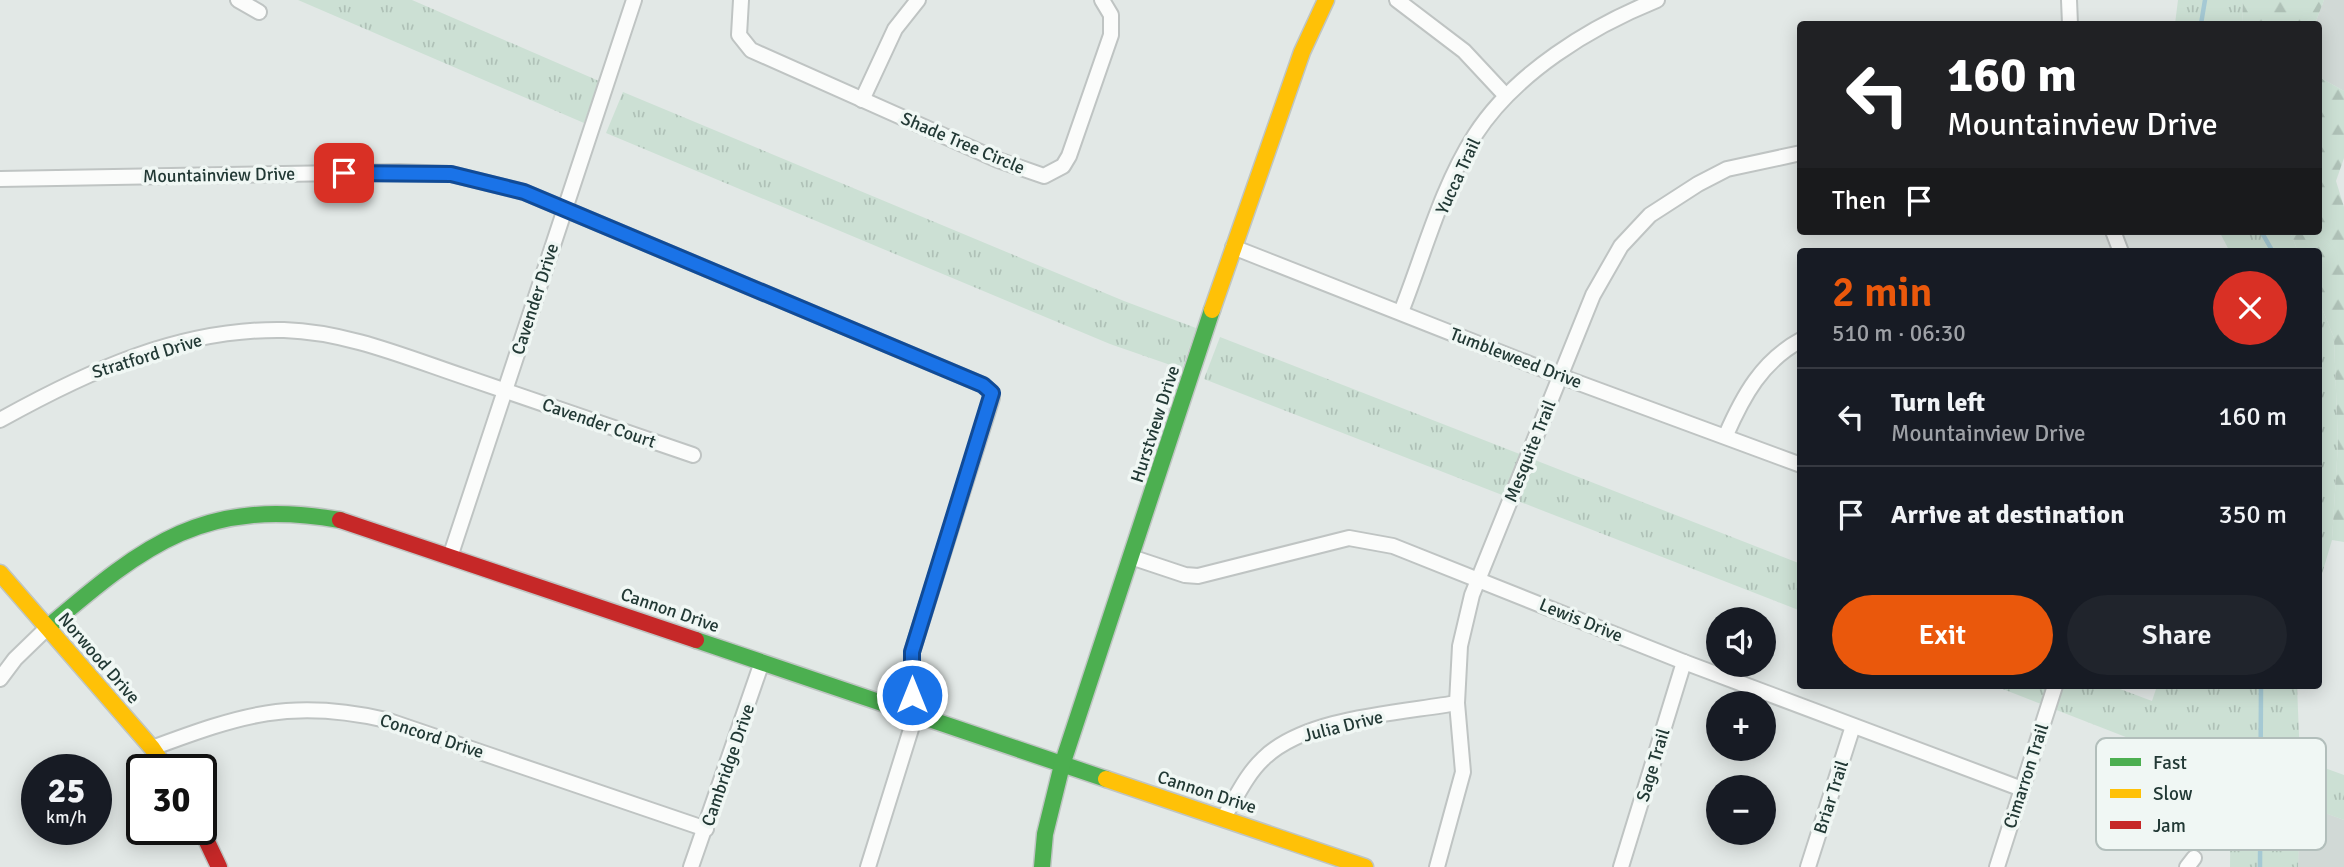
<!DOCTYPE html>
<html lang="en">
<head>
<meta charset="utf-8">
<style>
	:root { --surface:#171b24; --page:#20242c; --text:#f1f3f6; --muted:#9ea1a6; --line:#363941; --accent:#ea580c }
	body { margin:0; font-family:Signika,sans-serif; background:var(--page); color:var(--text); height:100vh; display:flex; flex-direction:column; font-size:26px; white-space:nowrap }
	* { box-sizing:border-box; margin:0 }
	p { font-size:23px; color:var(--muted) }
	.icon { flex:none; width:38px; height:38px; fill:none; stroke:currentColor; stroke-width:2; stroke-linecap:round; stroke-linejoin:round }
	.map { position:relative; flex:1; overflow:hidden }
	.panel { position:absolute; left:1797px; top:248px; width:525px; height:441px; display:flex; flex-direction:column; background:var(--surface); border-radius:7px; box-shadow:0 4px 18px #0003 }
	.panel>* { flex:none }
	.banner { position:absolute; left:1797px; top:21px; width:525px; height:214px; border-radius:7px; box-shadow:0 4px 18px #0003; background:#202124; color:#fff; overflow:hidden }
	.buttons { position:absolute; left:1706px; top:607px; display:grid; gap:14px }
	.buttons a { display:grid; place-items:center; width:70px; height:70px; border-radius:50%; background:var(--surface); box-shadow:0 4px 18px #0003; font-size:35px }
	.speed { position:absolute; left:21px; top:754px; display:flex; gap:14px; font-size:35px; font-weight:700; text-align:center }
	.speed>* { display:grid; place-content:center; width:91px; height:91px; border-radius:50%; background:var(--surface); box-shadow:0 4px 18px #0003; line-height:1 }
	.speed small { font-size:18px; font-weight:400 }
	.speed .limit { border:4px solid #111; border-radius:10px; background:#fff; color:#111 }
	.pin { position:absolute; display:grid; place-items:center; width:60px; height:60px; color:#fff; margin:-30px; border-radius:14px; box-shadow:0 4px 10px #0006 }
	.me { position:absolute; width:77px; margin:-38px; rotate:0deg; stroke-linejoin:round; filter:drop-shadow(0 0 5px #0008) }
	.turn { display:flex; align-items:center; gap:24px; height:147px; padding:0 35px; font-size:32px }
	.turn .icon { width:91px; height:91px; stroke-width:2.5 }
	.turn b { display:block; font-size:49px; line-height:60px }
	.then { display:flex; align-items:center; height:66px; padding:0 35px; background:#0003; gap:14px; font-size:26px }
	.round { display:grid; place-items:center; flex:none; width:74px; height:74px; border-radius:37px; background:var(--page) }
	.summary { display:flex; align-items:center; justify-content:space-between; height:119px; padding:0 35px }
	h1 { font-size:42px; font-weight:600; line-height:52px; color:var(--accent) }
	.button { display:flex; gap:14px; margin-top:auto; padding:14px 35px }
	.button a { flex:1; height:80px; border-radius:42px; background:var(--accent); color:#fff; font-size:28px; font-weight:600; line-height:80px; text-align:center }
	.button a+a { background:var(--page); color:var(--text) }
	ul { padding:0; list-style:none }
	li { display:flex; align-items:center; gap:21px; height:98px; padding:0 35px; border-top:2px solid var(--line) }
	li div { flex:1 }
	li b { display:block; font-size:26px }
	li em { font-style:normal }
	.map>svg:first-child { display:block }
</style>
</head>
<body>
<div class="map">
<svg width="2344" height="867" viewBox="0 0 2344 867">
	<defs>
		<pattern id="grass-tufts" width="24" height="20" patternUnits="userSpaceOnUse" patternTransform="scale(1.75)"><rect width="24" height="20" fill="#cce0d4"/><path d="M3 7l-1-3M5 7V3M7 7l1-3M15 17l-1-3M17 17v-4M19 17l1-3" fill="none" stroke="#afc1b7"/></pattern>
		<pattern id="forest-firs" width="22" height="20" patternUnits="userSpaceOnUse" patternTransform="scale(1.75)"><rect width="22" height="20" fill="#cce0d4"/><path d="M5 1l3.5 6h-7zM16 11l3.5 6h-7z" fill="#afc1b7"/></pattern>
	</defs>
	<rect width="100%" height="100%" fill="#e2e8e6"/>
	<g fill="#d1d9d6">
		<polygon points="2324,0 2344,0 2344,91 2319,77 2319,24 2315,24"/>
		<polygon points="2299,803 2344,820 2344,867 2298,867"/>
	</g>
	<g fill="url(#grass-tufts)">
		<polygon points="298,0 412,0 599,81 584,123"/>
		<polygon points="2178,0 2243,0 2242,24 2175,24"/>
		<polygon points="623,92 1124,301 1196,328 1182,369 1110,344 606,133"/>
		<polygon points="2219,231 2290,231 2298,252 2230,252"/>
		<polygon points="2319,301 2334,338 2338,444 2332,540 2319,584"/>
		<polygon points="1220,337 1801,564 1801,611 1204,379"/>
		<polygon points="1995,686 2112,686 2152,701 2157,686 2297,686 2300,759 2344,775 2344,820 2300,804 2298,867 2230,867 2231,778"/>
	</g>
	<g fill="url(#forest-firs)">
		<polygon points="2243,0 2324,0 2315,24 2242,24"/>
		<polygon points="2319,77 2344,91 2344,158 2336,181 2344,207 2344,542 2332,540 2338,444 2334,338 2319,301 2319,252 2298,252 2290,231 2319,231"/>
	</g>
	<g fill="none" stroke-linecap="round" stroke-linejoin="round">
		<g stroke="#a5c9d4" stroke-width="4.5">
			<polyline points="2201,24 2205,0"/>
			<polyline points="2261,231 2273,252"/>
			<polyline points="2260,867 2261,686"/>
		</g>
		<g stroke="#bfc4c3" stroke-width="18">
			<g id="street">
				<polyline points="238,0 259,12"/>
				<polyline points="741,0 739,35 751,50 998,160 1044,176 1063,166 1069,156 1111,35 1111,15 1102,0"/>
				<polyline points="1397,0 1464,51 1506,96"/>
				<polyline points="2069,0 2070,24"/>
				<polyline points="862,100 895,29 918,0"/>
				<polyline points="0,179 399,172 451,174 524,192 983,385 992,393 992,398 912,652 912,695 916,713 868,867"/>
				<polyline points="2113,231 2121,252"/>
				<polyline points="1233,247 1560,376 1801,465"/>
				<path d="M 1401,312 C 1424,254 1441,188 1475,135 C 1515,73 1590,27 1657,0"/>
				<path d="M 0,420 C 88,371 181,328 284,330 C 348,332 408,358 468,378 C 543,404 618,430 693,455"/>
				<path d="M 1726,435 C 1743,396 1762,361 1801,340"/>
				<polyline points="450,557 634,0"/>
				<polyline points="1131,557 1185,575 1198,576 1349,538 1393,546 1684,662 2022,789"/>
				<polyline points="0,679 15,659 48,627"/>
				<path d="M 152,748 C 241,715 291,698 386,720 L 706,829"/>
				<path d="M 1224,817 C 1236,798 1246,775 1263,759 C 1305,717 1400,713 1457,703"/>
				<polyline points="691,867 762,662"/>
				<polyline points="1437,867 1463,772 1457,703 1460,646 1472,595 1593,295 1621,246 1650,215 1698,184 1727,169 1801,153"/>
				<polyline points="1621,867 1684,662"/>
				<polyline points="1808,867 1853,726"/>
				<polyline points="1997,867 2055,686"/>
				<polyline points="2187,867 2194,858"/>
			</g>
		</g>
		<g stroke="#bfc5c3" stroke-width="19">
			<g id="fast">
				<path d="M 48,627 C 146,543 205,497 340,520"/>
				<polyline points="696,640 1106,779"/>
				<polyline points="1042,867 1045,834 1062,765 1212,310"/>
			</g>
		</g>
		<g stroke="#bfc5c3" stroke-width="19">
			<g id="slow">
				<polyline points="1212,310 1302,52 1326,0"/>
				<polyline points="0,573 152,748 167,770"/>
				<polyline points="1106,779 1365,867"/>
			</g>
		</g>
		<g stroke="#bfc5c3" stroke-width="19">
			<g id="jam">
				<polyline points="340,520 696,640"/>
				<polyline points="201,829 219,867"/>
			</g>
		</g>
		<use href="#street" stroke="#fbfcfb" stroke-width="14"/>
		<use href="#fast" stroke="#4caf50" stroke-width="16"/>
		<use href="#slow" stroke="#ffc107" stroke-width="16"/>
		<use href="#jam" stroke="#c62828" stroke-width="16"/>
	</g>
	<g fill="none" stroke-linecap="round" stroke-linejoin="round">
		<g stroke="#114b97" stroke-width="18">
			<polyline id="route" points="344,173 451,174 524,192 983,385 992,393 912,652 912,695"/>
		</g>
		<use href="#route" stroke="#1a73e8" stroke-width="12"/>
	</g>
	<g text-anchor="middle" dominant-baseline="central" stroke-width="7" stroke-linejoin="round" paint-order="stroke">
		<g font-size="18" fill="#223935" stroke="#f0f7f4">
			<text transform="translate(963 143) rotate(23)">Shade Tree Circle</text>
			<text transform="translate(219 175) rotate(-1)">Mountainview Drive</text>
			<text transform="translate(1458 176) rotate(-65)">Yucca Trail</text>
			<text transform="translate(535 299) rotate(-72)">Cavender Drive</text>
			<text transform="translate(147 356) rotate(-17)">Stratford Drive</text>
			<text transform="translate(1516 358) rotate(21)">Tumbleweed Drive</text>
			<text transform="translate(599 423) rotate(19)">Cavender Court</text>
			<text transform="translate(1155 424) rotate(-72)">Hurstview Drive</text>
			<text transform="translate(1530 451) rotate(-68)">Mesquite Trail</text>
			<text transform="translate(670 610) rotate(19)">Cannon Drive</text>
			<text transform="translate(1581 620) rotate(22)">Lewis Drive</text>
			<text transform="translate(99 658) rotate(49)">Norwood Drive</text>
			<text transform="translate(1343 726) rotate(-14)">Julia Drive</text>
			<text transform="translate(432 736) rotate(18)">Concord Drive</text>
			<text transform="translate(728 765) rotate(-71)">Cambridge Drive</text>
			<text transform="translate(1653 765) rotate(-73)">Sage Trail</text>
			<text transform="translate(2026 776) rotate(-72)">Cimarron Trail</text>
			<text transform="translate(1207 792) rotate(18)">Cannon Drive</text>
			<text transform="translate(1831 797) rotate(-72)">Briar Trail</text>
		</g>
	</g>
	<rect x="2096" y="738" width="230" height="112" rx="10" fill="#f0f7f4" stroke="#b2bebb" stroke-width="2"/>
	<rect x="2110" y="758" width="31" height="8" fill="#4caf50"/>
	<rect x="2110" y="789" width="31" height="9" fill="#ffc107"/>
	<rect x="2110" y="821" width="31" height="8" fill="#c62828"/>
	<g font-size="19" fill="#223935">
		<text x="2153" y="769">Fast</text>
		<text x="2153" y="800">Slow</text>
		<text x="2153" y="832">Jam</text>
	</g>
</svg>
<div class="buttons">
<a><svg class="icon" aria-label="sound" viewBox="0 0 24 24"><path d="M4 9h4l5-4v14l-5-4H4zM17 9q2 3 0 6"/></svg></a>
<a>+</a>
<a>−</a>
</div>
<div class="speed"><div>25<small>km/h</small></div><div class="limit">30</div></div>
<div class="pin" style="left:344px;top:173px;background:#d93025"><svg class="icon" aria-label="arrive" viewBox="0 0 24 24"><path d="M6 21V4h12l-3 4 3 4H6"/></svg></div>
<svg class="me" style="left:912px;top:695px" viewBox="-20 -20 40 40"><circle r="17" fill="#1a73e8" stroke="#fff" stroke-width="3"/><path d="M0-11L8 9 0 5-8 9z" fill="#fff"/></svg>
<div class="banner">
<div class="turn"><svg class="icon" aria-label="left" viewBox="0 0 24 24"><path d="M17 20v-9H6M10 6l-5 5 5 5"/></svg><div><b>160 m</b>Mountainview Drive</div></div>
<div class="then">Then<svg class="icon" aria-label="arrive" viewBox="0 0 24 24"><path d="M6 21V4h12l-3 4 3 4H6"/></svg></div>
</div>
<section class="panel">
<div class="summary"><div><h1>2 min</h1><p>510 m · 06:30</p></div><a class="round" style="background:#d93025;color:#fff"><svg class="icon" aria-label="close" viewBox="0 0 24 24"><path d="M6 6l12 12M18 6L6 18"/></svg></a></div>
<ul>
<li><svg class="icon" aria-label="left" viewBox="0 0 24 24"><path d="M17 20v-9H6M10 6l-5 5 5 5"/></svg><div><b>Turn left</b><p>Mountainview Drive</p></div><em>160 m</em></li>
<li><svg class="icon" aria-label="arrive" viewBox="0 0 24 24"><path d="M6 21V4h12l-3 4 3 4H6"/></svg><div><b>Arrive at destination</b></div><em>350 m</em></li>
</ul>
<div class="button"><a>Exit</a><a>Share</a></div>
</section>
</div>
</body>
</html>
